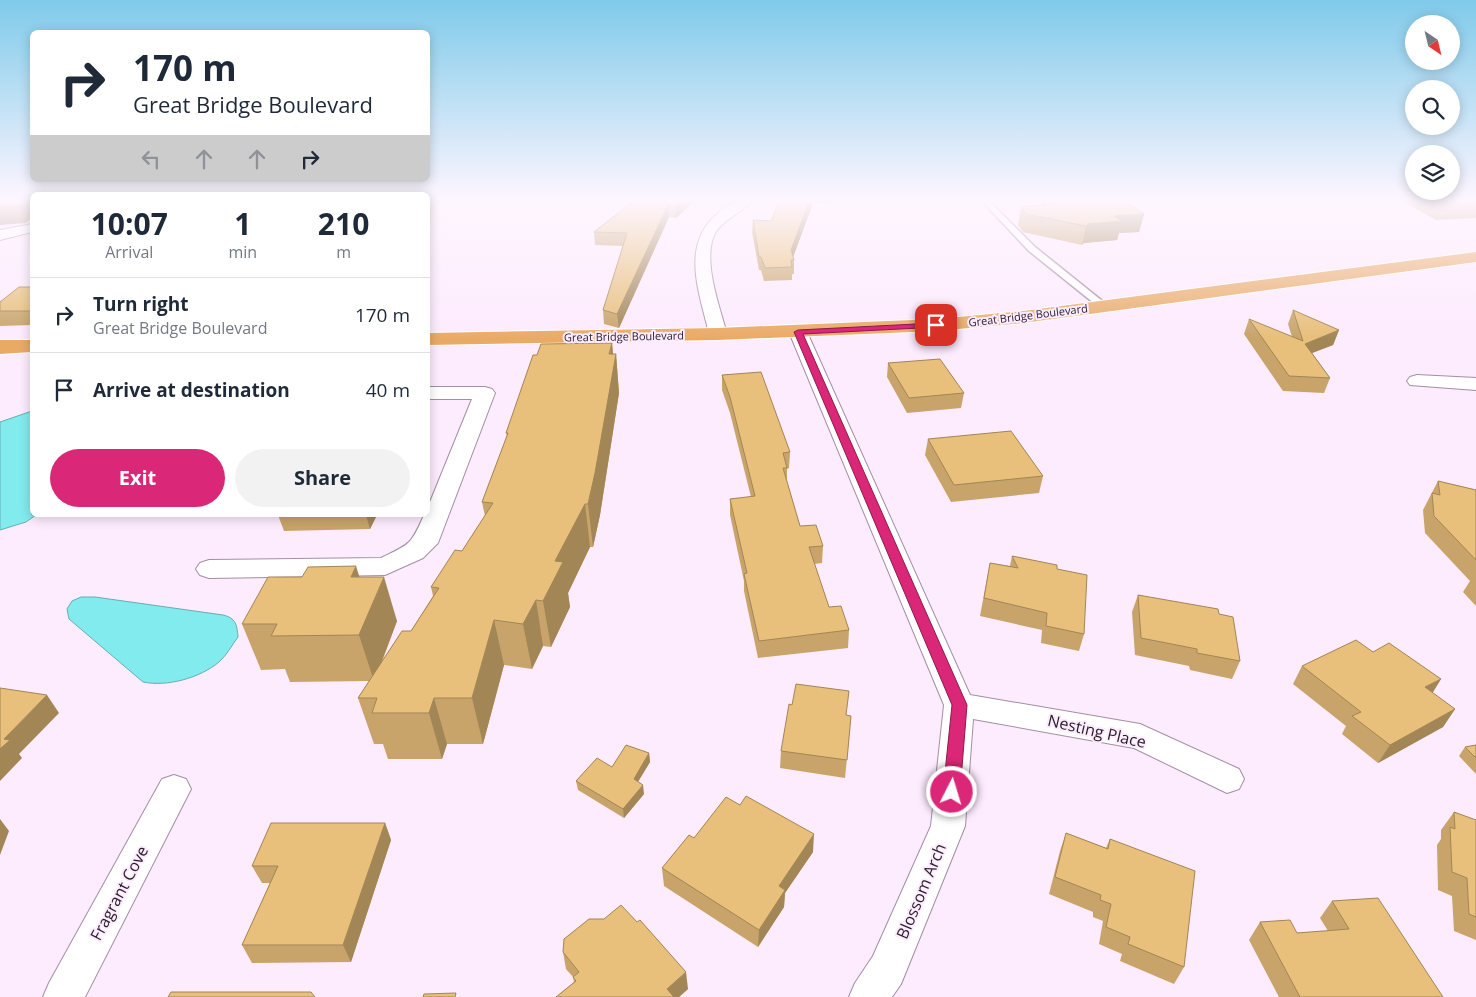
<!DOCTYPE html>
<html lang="en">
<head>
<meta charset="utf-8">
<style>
	:root { --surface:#fff; --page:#f2f2f3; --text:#1f2937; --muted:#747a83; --line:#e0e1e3; --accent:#db2777 }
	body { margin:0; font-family:"Open Sans",sans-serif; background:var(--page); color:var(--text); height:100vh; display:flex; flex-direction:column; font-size:19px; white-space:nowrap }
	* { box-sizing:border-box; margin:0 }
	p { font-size:16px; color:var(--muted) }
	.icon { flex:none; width:28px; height:28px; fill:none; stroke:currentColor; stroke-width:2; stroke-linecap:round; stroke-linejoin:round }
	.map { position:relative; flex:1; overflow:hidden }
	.details { position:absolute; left:30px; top:192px; width:400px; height:325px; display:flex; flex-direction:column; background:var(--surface); border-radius:8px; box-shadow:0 2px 12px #0003 }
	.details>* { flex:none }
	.hud { position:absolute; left:30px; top:30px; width:400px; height:152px; border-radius:8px; box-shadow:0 2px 12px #0003; background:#fff; color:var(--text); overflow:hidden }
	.needle { width:32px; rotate:145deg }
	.controls { position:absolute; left:1405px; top:15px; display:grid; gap:10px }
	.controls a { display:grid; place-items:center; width:55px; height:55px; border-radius:50%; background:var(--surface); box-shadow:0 2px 12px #0003; font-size:25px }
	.pin { position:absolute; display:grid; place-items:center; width:42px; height:42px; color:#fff; margin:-21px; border-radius:10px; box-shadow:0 2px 8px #0006 }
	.me { position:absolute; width:55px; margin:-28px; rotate:5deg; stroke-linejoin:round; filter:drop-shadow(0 0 4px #0008) }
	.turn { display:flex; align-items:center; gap:18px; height:105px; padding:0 20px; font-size:22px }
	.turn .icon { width:65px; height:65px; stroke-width:2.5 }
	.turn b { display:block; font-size:35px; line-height:42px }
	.lanes { display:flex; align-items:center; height:48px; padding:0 20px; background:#0003; justify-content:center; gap:25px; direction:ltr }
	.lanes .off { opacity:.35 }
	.eta { display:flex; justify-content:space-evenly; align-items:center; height:85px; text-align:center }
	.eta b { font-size:30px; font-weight:700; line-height:35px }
	.button { display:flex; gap:10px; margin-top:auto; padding:10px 20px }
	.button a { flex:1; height:58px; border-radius:30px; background:var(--accent); color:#fff; font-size:20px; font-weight:700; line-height:58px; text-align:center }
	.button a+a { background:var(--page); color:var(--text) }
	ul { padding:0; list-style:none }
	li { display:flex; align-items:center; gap:15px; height:75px; padding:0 20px; border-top:1px solid var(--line) }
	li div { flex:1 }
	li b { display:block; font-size:19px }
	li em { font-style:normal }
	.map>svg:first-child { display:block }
</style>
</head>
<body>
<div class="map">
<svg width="1476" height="997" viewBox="0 0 1476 997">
	<rect width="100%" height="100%" fill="#fdebfe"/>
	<g fill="#82ebee" stroke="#66aeb2">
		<polygon points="32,411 32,515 36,515 26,522 0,530 0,422"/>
		<path d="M 81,597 L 95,597 L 223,615 C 236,618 237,625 238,637 C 232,645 227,655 219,662 C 200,678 167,687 143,682 L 69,619 L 67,609 L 72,601 Z"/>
	</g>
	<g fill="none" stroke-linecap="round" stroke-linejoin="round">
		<g stroke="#a38ea4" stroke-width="3">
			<polygon id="lane" points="980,199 987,199 1035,247 1106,304 1106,308 1100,308 1029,251"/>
		</g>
		<g stroke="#a38ea4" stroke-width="2">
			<g id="street">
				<path d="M 754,199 C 744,211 728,217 718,229 C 699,253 720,307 727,334 L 724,338 L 718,339 L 712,338 L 709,334 C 700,294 680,247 716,215 C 730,203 736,199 754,199 Z"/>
				<polygon points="32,224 32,232 0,240 0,230"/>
				<polygon points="798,327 804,328 807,332 970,695 1140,724 1239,769 1244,779 1239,789 1227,793 1134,748 973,719 965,826 901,984 892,997 849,997 855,983 873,956 931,826 944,705 789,332 792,328"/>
				<polygon points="1417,375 1476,378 1476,390 1410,385 1407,381 1410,377"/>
				<path d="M 428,387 L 485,387 L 492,389 L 495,393 L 438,543 L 423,558 L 385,575 L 209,578 L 200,575 L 196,569 L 200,563 L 209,560 L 381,558 C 410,544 411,545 424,515 L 428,515 L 428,507 L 472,399 L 428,399 Z"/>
				<polygon points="174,775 186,779 191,789 85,997 43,997 49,983 162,779"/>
			</g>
		</g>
		<g stroke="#fff" stroke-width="2">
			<g id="primary">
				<polygon points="1476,252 1476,262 1023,323 936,331 718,340 428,345 428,333 718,328 936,319 1023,311"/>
				<polygon points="0,340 32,340 32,352 0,354"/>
			</g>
		</g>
		<use href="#lane" fill="#fff" fill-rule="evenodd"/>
		<use href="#street" fill="#fff" fill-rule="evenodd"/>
		<use href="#primary" fill="#e9aa66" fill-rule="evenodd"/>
	</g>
	<g fill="#c8a46a">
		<polygon points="633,199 697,199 676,218 669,217 619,328 604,324 603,310 623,246 595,245 594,232 633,202"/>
		<polygon points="784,199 832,199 830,202 824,204 813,203 793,257 794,260 794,274 792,274 792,280 764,281 761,270 759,270 752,232 753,220 771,221"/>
		<polygon points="1042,199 1122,199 1144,214 1139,232 1119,233 1117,240 1084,243 1082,245 1023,232 1018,225 1021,207 1041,206"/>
		<polygon points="1398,199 1476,199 1476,218 1436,220"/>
		<polygon points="32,287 32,325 0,326 0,302"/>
		<polygon points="1293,310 1339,330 1333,345 1312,353 1330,378 1324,393 1283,391 1244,334 1249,319 1292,337 1288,324"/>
		<polygon points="612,343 613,354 616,354 619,393 600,515 593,547 590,547 568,593 570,607 551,647 543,646 532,669 504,665 483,744 447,744 442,759 388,759 383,744 374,744 358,698 369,681 290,682 285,669 261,670 242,624 302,577 359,577 397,621 382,662 411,631 433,596 431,587 462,551 485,516 482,502 507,436 506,433 537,355"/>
		<polygon points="888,363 964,393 961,408 907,413 887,377"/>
		<polygon points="722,375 790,452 789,468 787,469 787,481 800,526 823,546 822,563 814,564 829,607 849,630 848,648 758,658 744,591 744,581 730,515 730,499 751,497 730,413 722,390"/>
		<polygon points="928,439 1043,476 1039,493 951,502 925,455"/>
		<polygon points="1438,481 1476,490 1476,606 1463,592 1470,581 1425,533 1423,510"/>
		<polygon points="278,515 377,515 370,529 284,531"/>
		<polygon points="1012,556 1057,569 1084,634 1079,651 1041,643 1042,630 980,616 990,563 1010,566"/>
		<polygon points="1138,595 1219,614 1240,661 1232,679 1190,670 1189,666 1135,655 1132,612"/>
		<polygon points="1373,652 1441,679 1432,693 1455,709 1443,727 1378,763 1342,734 1346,726 1293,684 1302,666"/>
		<polygon points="846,715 851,716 845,778 780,768 781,751"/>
		<polygon points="1476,745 1476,774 1459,756 1465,747"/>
		<polygon points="649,753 650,762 638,782 644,794 624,818 578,790 576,781"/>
		<polygon points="1454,812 1476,820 1476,940 1454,931 1452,896 1438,890 1437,845 1441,839 1441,830"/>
		<polygon points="385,823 391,840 351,962 252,963 242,945 270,883 262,883 252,866"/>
		<polygon points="1066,833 1106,848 1110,839 1184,967 1174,984 1120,961 1122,954 1099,944 1103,921 1093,917 1093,912 1049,894 1060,851"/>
		<polygon points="694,838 813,852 785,893 784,907 758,947 664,886 662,868"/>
		<polygon points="1332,901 1443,997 1279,997 1249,940 1260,922 1297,933 1328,931 1320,918"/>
		<polygon points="563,952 688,989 679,997 556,997 574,982 573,977 566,969"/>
	</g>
	<g fill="#a28656">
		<polygon points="24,199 32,199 32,217 26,223 0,225 0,206"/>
		<polygon points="683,199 697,199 676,218 676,206"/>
		<polygon points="810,199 813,199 813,203 792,260 791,250"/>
		<polygon points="825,199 832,199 830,202 824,204"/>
		<polygon points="668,205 669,217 619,328 617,314"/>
		<polygon points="1144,214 1139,232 1119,233 1117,240 1084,243 1082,245 1086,226 1088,224 1114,216"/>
		<polygon points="1339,330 1333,345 1299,358 1305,344"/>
		<polygon points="612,343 614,366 616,354 619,393 600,515 593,547 588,504"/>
		<polygon points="585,504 590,547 568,593 570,607 551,647 543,601 555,561"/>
		<polygon points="366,515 377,515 370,529"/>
		<polygon points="356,566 370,610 384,577 397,621 374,681 359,635 351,577"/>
		<polygon points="536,600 543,646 532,669 523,624"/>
		<polygon points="494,620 504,665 483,744 472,698"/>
		<polygon points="1441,679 1430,697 1425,687"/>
		<polygon points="47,695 59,713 19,754 22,758 0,781 0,749 4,739"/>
		<polygon points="434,698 447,744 442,759 429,713"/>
		<polygon points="1455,709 1443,727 1378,763 1390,745"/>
		<polygon points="649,753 650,762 634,788 634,779"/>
		<polygon points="643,785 644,794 624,818 623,809"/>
		<polygon points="0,819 9,831 0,855"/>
		<polygon points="385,823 391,840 351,962 343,945"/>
		<polygon points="814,834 813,852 785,893 784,907 758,947 759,930 779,886"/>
		<polygon points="686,972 688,989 679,997 668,997 667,989"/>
	</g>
	<g fill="#e8bf7b" stroke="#a28656">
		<polygon points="0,199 24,199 18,205 0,206"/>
		<polygon points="636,199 683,199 676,206 668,205 617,314 603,310 627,233 594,232"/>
		<polygon points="784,199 810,199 791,250 794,260 791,260 792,267 765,268 761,257 759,257 753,220 771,221 778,204"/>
		<polygon points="1050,199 1122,199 1144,214 1114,216 1122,221 1088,224 1086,226 1026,214 1021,207 1056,204"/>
		<polygon points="1437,199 1476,199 1476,202 1444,203"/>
		<polygon points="19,287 32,287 32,311 0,311 0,302"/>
		<polygon points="1293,310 1339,330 1305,344 1330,378 1289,376 1249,319 1303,341"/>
		<polygon points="612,343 609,354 616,354 595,473 588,504 585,504 555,561 563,562 543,601 536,600 523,624 494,620 472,698 434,698 429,713 372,713 377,698 358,698 402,631 411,631 439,588 431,587 455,550 462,551 493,503 482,502 508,433 506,433 533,355 537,355 541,344"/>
		<polygon points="940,359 964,393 909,398 888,363"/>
		<polygon points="761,372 790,452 783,453 787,468 783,468 800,526 816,525 823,546 809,547 829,607 841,606 849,630 759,641 744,574 747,573 730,499 755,496 730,397 722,375"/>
		<polygon points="1011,431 1043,476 954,485 928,439"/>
		<polygon points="1438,481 1476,490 1476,560 1434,516 1432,493 1440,495"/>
		<polygon points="1012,556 1057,565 1057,569 1087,575 1084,634 1046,626 1047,613 984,598 990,563 1018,568"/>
		<polygon points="356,566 351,577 384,577 359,635 271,636 277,624 242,624 268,577 302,577 308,567"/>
		<polygon points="1138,595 1218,609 1219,614 1233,617 1240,661 1197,653 1197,649 1141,638"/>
		<polygon points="1356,640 1373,652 1389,643 1441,679 1425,687 1455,709 1390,745 1352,716 1361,712 1302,666"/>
		<polygon points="796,684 849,691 846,715 851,716 847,760 781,751 789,704 792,705"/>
		<polygon points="0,688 47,695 4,739 10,740 0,749"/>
		<polygon points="626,745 649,753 634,779 643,785 623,809 576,781 597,758 612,767"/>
		<polygon points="1476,745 1476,758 1465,747"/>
		<polygon points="746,796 814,834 779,886 785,890 759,930 662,868 689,835 694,838 726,797 740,805"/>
		<polygon points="1454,812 1476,820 1476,917 1469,914 1467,878 1452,872 1450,827 1455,829"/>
		<polygon points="271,823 385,823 343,945 242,945 278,866 252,866"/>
		<polygon points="1066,833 1108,849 1110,839 1195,871 1184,967 1128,944 1130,937 1106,927 1111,904 1100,900 1101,895 1055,877"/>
		<polygon points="1378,898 1443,997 1300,997 1260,922 1290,920 1297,933 1349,929 1332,901"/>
		<polygon points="621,905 637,922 640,920 686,972 667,989 674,997 556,997 576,981 573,977 579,972 563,952 564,939 589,919 604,919"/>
		<polygon points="171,992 311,992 315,997 168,997"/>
		<polygon points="456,993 455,997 423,997 424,994"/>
	</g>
	<linearGradient id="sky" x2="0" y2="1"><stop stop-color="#7fcaea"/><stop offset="0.59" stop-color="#fef6ff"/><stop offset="1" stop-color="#fef6ff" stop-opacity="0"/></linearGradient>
	<rect width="1476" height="339" fill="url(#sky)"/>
	<polygon fill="#db2777" stroke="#8e194d" points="936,323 939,323 939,327 803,334 967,705 960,792 957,797 952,799 946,797 943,792 952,705 794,332 798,330"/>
	<g text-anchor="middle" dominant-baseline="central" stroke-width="4" stroke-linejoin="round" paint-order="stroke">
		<g font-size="11" fill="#261e27" stroke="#fdebfe">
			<text transform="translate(1028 315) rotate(-7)">Great Bridge Boulevard</text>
			<text transform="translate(624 336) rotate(-1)">Great Bridge Boulevard</text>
		</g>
		<g font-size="16" fill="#261e27" stroke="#fdebfe">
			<text transform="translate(1097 731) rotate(13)">Nesting Place</text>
			<text transform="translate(921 891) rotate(-67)">Blossom Arch</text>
			<text transform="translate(119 893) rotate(-62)">Fragrant Cove</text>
		</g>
	</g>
</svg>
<div class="controls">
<a><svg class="needle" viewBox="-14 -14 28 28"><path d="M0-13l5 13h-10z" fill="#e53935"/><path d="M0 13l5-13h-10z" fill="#747a83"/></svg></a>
<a><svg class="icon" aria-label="search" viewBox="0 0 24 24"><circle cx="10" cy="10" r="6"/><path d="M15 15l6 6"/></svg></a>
<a><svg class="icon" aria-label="layers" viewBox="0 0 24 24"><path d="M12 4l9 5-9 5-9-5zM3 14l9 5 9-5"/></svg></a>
</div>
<div class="pin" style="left:936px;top:325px;background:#d93025"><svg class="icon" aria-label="arrive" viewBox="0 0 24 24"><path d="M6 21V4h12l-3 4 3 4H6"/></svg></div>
<svg class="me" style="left:952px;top:792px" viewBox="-20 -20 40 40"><circle r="17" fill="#db2777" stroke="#fff" stroke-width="3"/><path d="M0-11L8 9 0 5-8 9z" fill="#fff"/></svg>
<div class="hud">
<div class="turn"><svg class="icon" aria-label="right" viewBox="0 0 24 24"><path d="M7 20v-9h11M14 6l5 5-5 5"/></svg><div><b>170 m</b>Great Bridge Boulevard</div></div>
<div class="lanes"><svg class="icon off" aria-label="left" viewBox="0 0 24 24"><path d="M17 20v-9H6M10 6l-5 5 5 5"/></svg><svg class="icon off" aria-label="ahead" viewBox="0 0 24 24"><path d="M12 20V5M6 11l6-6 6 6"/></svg><svg class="icon off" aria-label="ahead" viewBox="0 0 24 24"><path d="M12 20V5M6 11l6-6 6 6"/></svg><svg class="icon" aria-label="right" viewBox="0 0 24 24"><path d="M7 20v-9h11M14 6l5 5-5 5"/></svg></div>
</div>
<section class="details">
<div class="eta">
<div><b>10:07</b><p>Arrival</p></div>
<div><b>1</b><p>min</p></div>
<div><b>210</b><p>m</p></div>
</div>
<ul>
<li><svg class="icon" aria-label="right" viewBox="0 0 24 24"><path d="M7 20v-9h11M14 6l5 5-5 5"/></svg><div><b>Turn right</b><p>Great Bridge Boulevard</p></div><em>170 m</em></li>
<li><svg class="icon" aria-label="arrive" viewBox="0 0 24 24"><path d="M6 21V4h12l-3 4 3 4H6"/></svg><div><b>Arrive at destination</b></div><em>40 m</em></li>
</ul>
<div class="button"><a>Exit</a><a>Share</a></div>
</section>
</div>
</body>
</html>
